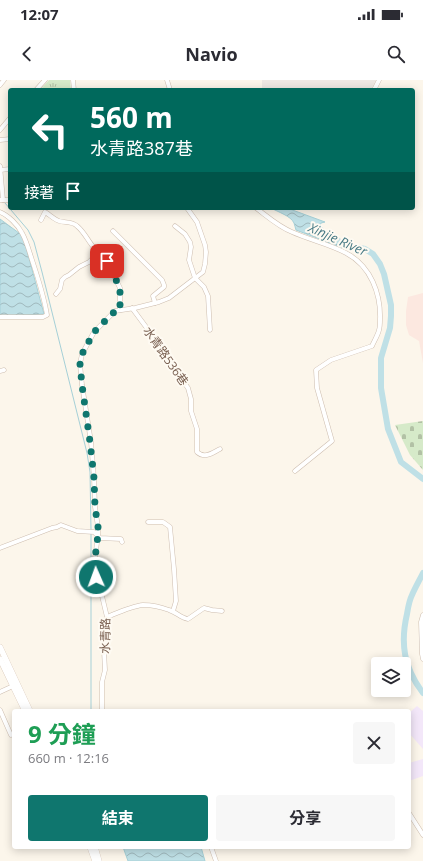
<!DOCTYPE html>
<html lang="zh-TW">
<head>
<meta charset="utf-8">
<style>
	:root { --surface:#fff; --page:#f7f7f7; --text:#2b2b33; --muted:#7c7c81; --accent:#0f766e }
	body { margin:0; font-family:"Open Sans","Noto Sans TC",sans-serif; background:var(--page); color:var(--text); height:100vh; display:flex; flex-direction:column; font-size:15px; white-space:nowrap }
	* { box-sizing:border-box; margin:0 }
	p { font-size:13px; color:var(--muted) }
	.icon { flex:none; width:22px; height:22px; fill:none; stroke:currentColor; stroke-width:2; stroke-linecap:round; stroke-linejoin:round }
	.map { position:relative; flex:1; overflow:hidden }
	.details { position:absolute; left:12px; top:629px; width:399px; height:140px; display:flex; flex-direction:column; background:var(--surface); border-radius:4px; box-shadow:0 2px 10px #0003 }
	.details>* { flex:none }
	.hud { position:absolute; left:8px; top:8px; width:407px; height:122px; border-radius:4px; box-shadow:0 2px 10px #0003; background:#00695c; color:#fff; overflow:hidden }
	.tools { position:absolute; left:371px; top:577px; display:grid; gap:8px }
	.tools a { display:grid; place-items:center; width:40px; height:40px; border-radius:4px; background:var(--surface); box-shadow:0 2px 10px #0003; font-size:20px }
	.pin { position:absolute; display:grid; place-items:center; width:34px; height:34px; color:#fff; margin:-17px; border-radius:8px; box-shadow:0 2px 6px #0006 }
	.me { position:absolute; width:44px; margin:-22px; rotate:358deg; stroke-linejoin:round; filter:drop-shadow(0 0 3px #0008) }
	.turn { display:flex; align-items:center; gap:14px; height:84px; padding:0 16px; font-size:18px }
	.turn .icon { width:52px; height:52px; stroke-width:2.5 }
	.turn b { display:block; font-size:28px; line-height:34px }
	.then { display:flex; align-items:center; height:38px; padding:0 16px; background:#0003; gap:8px; font-size:15px }
	.round { display:grid; place-items:center; flex:none; width:42px; height:42px; border-radius:4px; background:var(--page) }
	.head { display:flex; align-items:center; justify-content:space-between; height:68px; padding:0 16px }
	h1 { font-size:24px; font-weight:700; line-height:30px; color:#1e9e55 }
	.action { display:flex; gap:8px; margin-top:auto; padding:8px 16px }
	.action a { flex:1; height:46px; border-radius:4px; background:var(--accent); color:#fff; font-size:16px; font-weight:700; line-height:46px; text-align:center }
	.action a+a { background:var(--page); color:var(--text) }
	.status { display:flex; justify-content:space-between; align-items:center; height:28px; padding:0 20px; background:var(--surface); direction:ltr }
	.status svg { height:11px; fill:currentColor }
	header { display:flex; justify-content:space-between; align-items:center; height:52px; padding:0 16px; background:var(--surface); font-size:18px; font-weight:700 }
	.map>svg:first-child { display:block }
</style>
</head>
<body>
<div class="status"><b>12:07</b><svg viewBox="0 0 49 12"><path d="M0 12V9h3v3zM5 12V6h3v6zM10 12V3h3v9zM15 12V0h3v12zM26 1h20v11H26zM47 4h2v5h-2z"/></svg></div>
<header><svg class="icon" aria-label="back" viewBox="0 0 24 24"><path d="M15 5l-7 7 7 7"/></svg>Navio<svg class="icon" aria-label="search" viewBox="0 0 24 24"><circle cx="10" cy="10" r="6"/><path d="M15 15l6 6"/></svg></header>
<div class="map">
<svg width="423" height="781" viewBox="0 0 423 781">
	<defs>
		<pattern id="grass-tufts" width="24" height="20" patternUnits="userSpaceOnUse"><rect width="24" height="20" fill="#d6eac9"/><path d="M3 7l-1-3M5 7V3M7 7l1-3M15 17l-1-3M17 17v-4M19 17l1-3" fill="none" stroke="#b2c1a5"/></pattern>
		<pattern id="cemetery-stones" width="16" height="16" patternUnits="userSpaceOnUse"><rect width="16" height="16" fill="#d6eac9"/><path d="M2 7V4a2 2 0 0 1 4 0v3zM10 15v-3a2 2 0 0 1 4 0v3z" fill="#b2c1a5"/></pattern>
		<pattern id="water-waves" width="16" height="10" patternUnits="userSpaceOnUse"><rect width="16" height="10" fill="#bfe0e6"/><path d="M0 5q4-4 8 0t8 0" fill="none" stroke="#a0b9bd"/></pattern>
	</defs>
	<rect width="100%" height="100%" fill="#fcf6eb"/>
	<polygon fill="#fce8e0" points="423,213 423,283 419,261 409,255 406,245 406,231 408,217"/>
	<polygon fill="#eee8e3" points="262,0 376,0 371,10 262,10"/>
	<g fill="#f3e7f9">
		<polygon points="417,626 423,631 423,669 409,653 409,633"/>
		<polygon points="423,679 423,696 409,701 409,683"/>
	</g>
	<polygon fill="url(#grass-tufts)" points="49,0 70,0 71,10 40,10"/>
	<polygon fill="url(#cemetery-stones)" points="423,341 423,390 410,375 395,345"/>
	<g fill="url(#water-waves)" stroke="#a6d0d7">
		<path d="M 271,128 L 287,128 L 325,142 L 321,143 L 320,145 L 324,150 L 338,156 L 343,168 L 296,150 C 295,148 295,145 294,143 C 291,136 278,132 271,128 Z"/>
		<polygon points="0,139 23,156 44,234 0,236"/>
		<polygon points="123,767 201,767 205,781 128,781"/>
	</g>
	<g fill="none" stroke-linecap="round" stroke-linejoin="round">
		<g stroke="#a6d0d7" stroke-width="1">
			<polyline points="5,123 28,150 34,162 42,192 87,373 90,392 91,450"/>
			<polyline points="91,631 91,454"/>
		</g>
		<g stroke="#bfe0e6" stroke-width="6">
			<polyline points="333,159 351,166 365,169 373,174 380,184 384,194 391,225 391,236 390,248 381,278 381,308 388,349 401,382 423,399"/>
			<path d="M 423,493 C 419,501 415,508 412,515 C 409,521 408,528 407,534 C 400,564 404,588 423,613"/>
		</g>
		<g stroke="#cebeb0" stroke-width="5">
			<g id="street">
				<polyline points="73,0 74,10"/>
				<polyline points="167,0 170,10"/>
				<polyline points="0,5 4,0"/>
				<polyline points="36,10 45,0"/>
				<polyline points="374,10 379,0"/>
				<polyline points="0,50 10,38"/>
				<polyline points="0,60 10,59"/>
				<polyline points="0,86 3,120"/>
				<polyline points="0,90 10,89"/>
				<polyline points="0,120 10,120"/>
				<path d="M 256,128 C 268,137 279,147 292,152 C 310,160 329,164 346,173 C 371,186 381,214 380,240 C 380,243 380,247 379,250 C 378,255 374,261 372,266 L 331,280 L 316,290 L 317,308 L 332,361 L 295,391"/>
				<path d="M 0,132 C 8,135 18,145 22,153 C 27,162 29,171 32,180 C 38,198 44,216 47,235 L 43,237 L 0,237"/>
				<path d="M 41,140 L 45,132 C 50,135 54,139 59,141 C 65,143 72,141 77,146 C 88,155 90,169 103,174 L 120,208 L 120,230"/>
				<polyline points="175,146 185,154 190,162 191,167 189,180 195,198 204,207 208,216 210,250"/>
				<polyline points="113,151 162,200 164,205 164,207 153,216 155,223"/>
				<polyline points="56,214 60,209 62,200 65,197 69,195 79,187 89,182 99,172"/>
				<path d="M 132,228 L 152,255 L 169,284 L 179,293 L 183,301 L 188,308 L 191,319 L 191,331 L 197,349 L 197,372 C 205,379 212,373 220,369"/>
				<polyline points="0,291 4,290"/>
				<polyline points="148,442 163,442 170,447 174,489 176,521 173,531"/>
				<polyline points="0,468 52,448 57,447 61,445 77,451 94,452 100,458 121,459 122,462"/>
				<polyline points="423,535 421,542 422,574 423,579"/>
				<path d="M 107,537 C 117,533 132,526 143,525 C 151,525 161,527 169,530 C 176,532 181,538 188,539 L 204,528 L 212,530 L 222,531"/>
				<polyline points="0,612 13,606"/>
				<polyline points="0,630 11,655"/>
				<polyline points="102,631 102,602 105,590 104,571 107,537 102,516 96,497 94,486 98,455 98,447 95,427 94,398 91,362 82,305 80,284 82,274 94,252 115,231 135,228 159,222 169,218 203,192 205,184 206,172 205,165 197,142 187,128"/>
				<polyline points="409,733 423,755"/>
				<polyline points="211,767 216,781"/>
			</g>
		</g>
		<g stroke="#d4c0b0" stroke-width="6">
			<g id="secondary">
				<polyline points="0,567 30,631"/>
				<polyline points="0,579 25,631"/>
				<polyline points="90,767 95,781"/>
				<polyline points="95,767 99,781"/>
			</g>
		</g>
		<use href="#street" stroke="#fff" stroke-width="4"/>
		<use href="#secondary" stroke="#fff" stroke-width="5.5"/>
	</g>
	<g fill="none" stroke-linecap="round" stroke-linejoin="round">
		<polyline stroke="#0f766e" stroke-width="7" stroke-dasharray="0 12.6" points="96,497 94,486 98,455 98,447 95,427 94,398 90,362 82,305 80,284 82,274 94,252 115,231 120,230 120,208 107,181"/>
	</g>
	<g text-anchor="middle" dominant-baseline="central" stroke-width="4" stroke-linejoin="round" paint-order="stroke">
		<g font-size="12" fill="#775d4e" stroke="#fefaf2">
			<text transform="translate(166 276) rotate(55)">水青路536巷</text>
			<text transform="translate(105 556) rotate(-89)">水青路</text>
		</g>
		<g font-size="13" font-style="italic" fill="#457883" stroke="#fefaf2">
			<text transform="translate(338 159) rotate(24)">Xinjie River</text>
		</g>
	</g>
</svg>
<div class="tools">
<a><svg class="icon" aria-label="layers" viewBox="0 0 24 24"><path d="M12 4l9 5-9 5-9-5zM3 14l9 5 9-5"/></svg></a>
</div>
<div class="pin" style="left:107px;top:181px;background:#d93025"><svg class="icon" aria-label="arrive" viewBox="0 0 24 24"><path d="M6 21V4h12l-3 4 3 4H6"/></svg></div>
<svg class="me" style="left:96px;top:497px" viewBox="-20 -20 40 40"><circle r="17" fill="#0f766e" stroke="#fff" stroke-width="3"/><path d="M0-11L8 9 0 5-8 9z" fill="#fff"/></svg>
<div class="hud">
<div class="turn"><svg class="icon" aria-label="left" viewBox="0 0 24 24"><path d="M17 20v-9H6M10 6l-5 5 5 5"/></svg><div><b>560 m</b>水青路387巷</div></div>
<div class="then">接著<svg class="icon" aria-label="arrive" viewBox="0 0 24 24"><path d="M6 21V4h12l-3 4 3 4H6"/></svg></div>
</div>
<section class="details">
<div class="head"><div><h1>9 分鐘</h1><p>660 m · 12:16</p></div><a class="round"><svg class="icon" aria-label="close" viewBox="0 0 24 24"><path d="M6 6l12 12M18 6L6 18"/></svg></a></div>
<div class="action"><a>結束</a><a>分享</a></div>
</section>
</div>
</body>
</html>
